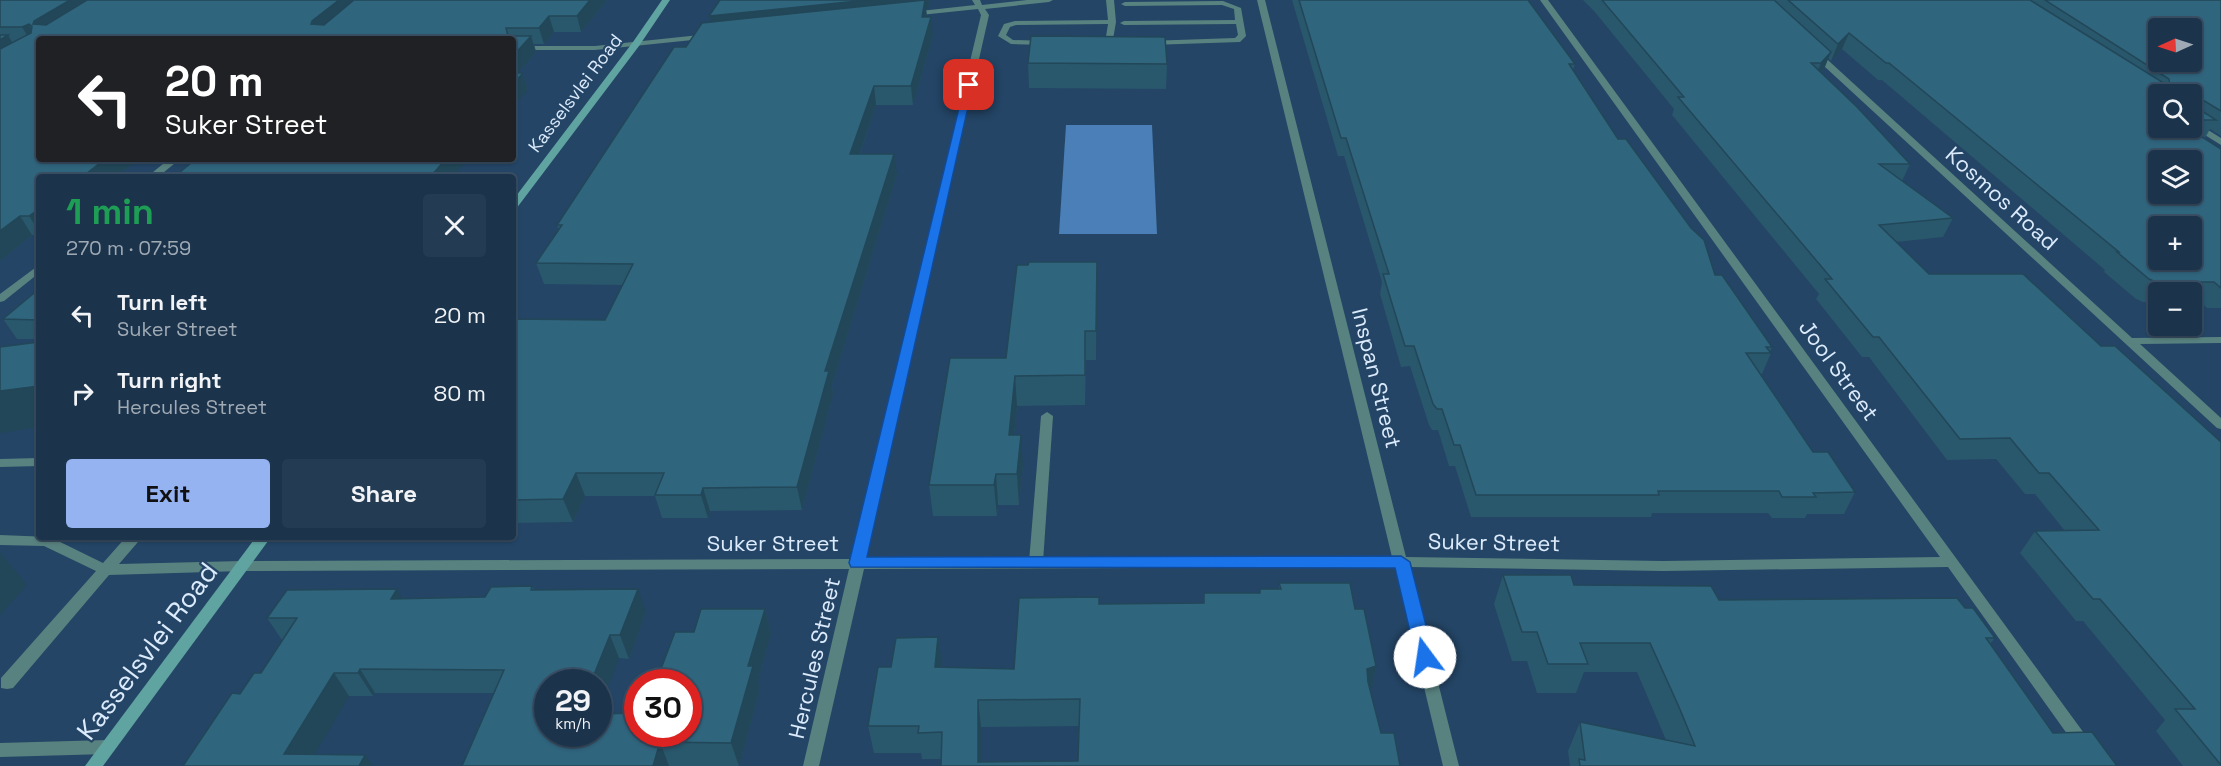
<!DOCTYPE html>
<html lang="en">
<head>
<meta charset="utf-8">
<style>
	:root { --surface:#1b344c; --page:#243c53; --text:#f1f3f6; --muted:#a0aab5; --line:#394f64; --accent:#95b2f1 }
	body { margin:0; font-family:"Space Grotesk",sans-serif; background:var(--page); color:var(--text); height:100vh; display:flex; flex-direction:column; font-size:22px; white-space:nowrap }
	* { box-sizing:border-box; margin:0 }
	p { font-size:20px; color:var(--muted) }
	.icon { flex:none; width:33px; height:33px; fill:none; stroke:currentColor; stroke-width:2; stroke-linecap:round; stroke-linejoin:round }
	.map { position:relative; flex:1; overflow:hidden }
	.sheet { position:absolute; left:36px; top:174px; width:480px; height:366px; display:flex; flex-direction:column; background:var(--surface); border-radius:6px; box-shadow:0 2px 4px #0004,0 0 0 2px var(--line) }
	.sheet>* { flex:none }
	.hud { position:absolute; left:36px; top:36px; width:480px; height:126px; border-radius:6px; box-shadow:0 2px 4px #0004,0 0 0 2px var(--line); background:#202124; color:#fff; overflow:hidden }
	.needle { width:39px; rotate:267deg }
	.buttons { position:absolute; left:2148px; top:18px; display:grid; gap:12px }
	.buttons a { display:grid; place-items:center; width:54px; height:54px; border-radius:6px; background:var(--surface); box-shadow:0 2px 4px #0004,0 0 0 2px var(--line); font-size:30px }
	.speed { position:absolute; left:534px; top:669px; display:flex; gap:12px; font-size:30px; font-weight:700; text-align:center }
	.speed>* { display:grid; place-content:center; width:78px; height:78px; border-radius:50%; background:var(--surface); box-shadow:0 2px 4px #0004,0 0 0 2px var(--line); line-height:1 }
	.speed small { font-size:15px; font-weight:400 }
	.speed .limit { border:9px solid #d22; background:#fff; color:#111 }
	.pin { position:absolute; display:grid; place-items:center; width:51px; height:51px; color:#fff; margin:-26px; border-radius:12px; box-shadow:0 3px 9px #0006 }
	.me { position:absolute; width:66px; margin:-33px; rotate:346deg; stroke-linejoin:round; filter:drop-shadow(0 0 4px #0008) }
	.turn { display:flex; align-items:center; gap:21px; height:126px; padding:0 30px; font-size:27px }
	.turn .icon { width:78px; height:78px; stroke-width:2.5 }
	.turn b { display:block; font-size:42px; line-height:51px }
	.round { display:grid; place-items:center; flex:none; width:63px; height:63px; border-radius:6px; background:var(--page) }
	.headline { display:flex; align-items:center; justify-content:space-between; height:102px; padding:0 30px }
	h1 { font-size:36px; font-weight:700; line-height:45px; color:#1e9e55 }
	.action { display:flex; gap:12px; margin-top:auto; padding:12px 30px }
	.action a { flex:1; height:69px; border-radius:6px; background:var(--accent); color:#111; font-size:24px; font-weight:700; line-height:69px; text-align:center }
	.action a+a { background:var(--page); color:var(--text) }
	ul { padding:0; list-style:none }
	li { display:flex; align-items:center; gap:18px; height:78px; padding:0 30px }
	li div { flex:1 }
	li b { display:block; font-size:22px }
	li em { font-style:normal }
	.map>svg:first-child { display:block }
</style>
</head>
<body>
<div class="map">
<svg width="2221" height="766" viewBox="0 0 2221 766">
	<rect width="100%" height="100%" fill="#244566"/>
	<polygon fill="#4a7fb7" points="1066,125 1152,125 1157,234 1059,234"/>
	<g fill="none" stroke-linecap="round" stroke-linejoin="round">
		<g fill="#58827f" fill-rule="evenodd">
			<polygon points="1106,0 1114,0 1116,22 1112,45 1105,43 1108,24 1016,25 1010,27 1006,35 1013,40 1049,41 1050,43 1046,45 1011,44 998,36 1004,24 1015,21 1108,20"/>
			<polygon points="1223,1 1241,8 1246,36 1240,42 1150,45 1146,43 1147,41 1235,38 1238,35 1236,24 1124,25 1120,23 1124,21 1235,20 1234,9 1222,5 1125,6 1121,4 1125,2"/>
			<polygon points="1047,412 1053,416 1043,562 1041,566 1036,567 1031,566 1029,562 1041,416"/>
			<polygon points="39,458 39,466 0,467 0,459"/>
			<polygon points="0,535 50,537 103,563 126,537 158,537 156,541 138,542 119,564 242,561 247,562 249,566 247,570 242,571 109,575 13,688 7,689 1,688 1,678 96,571 44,546 0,545"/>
			<polygon points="107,740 113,742 115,747 113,752 107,754 0,757 0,743"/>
		</g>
		<g fill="#58827f" fill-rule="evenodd">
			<polygon points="972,0 980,0 982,5 1027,0 1053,0 1049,2 985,9 989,15 866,559 1392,557 1257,0 1265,0 1406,557 1663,561 1940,557 1540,0 1548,0 2108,766 2090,766 1948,567 1663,571 1409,567 1459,766 1443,766 1395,567 864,569 819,766 803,766 849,569 242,571 237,570 235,566 237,562 242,561 852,559 981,15 978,9 911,16 907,14 911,12 975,5"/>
			<polygon points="709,34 712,34 712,38 595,50 513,50 513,46 595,46"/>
			<polygon points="1812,51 1818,51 2132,338 2221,337 2221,343 2140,344 2221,418 2221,429 2217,428 1812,55"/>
			<polygon points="2192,120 2221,138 2221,145 2192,127"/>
			<polygon points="169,159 180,159 158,177 147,177"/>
			<polygon points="39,265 39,273 4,301 0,302 0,294"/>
		</g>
		<g fill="#5fa4a1" fill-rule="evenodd">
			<polygon points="662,0 670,0 639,46 516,209 513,210 513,200 633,42"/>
			<polygon points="256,537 271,537 103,766 85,766"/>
		</g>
	</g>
	<g fill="#29576c" fill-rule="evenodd">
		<polygon points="0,0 607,0 581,32 554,32 544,44 534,44 536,52 518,73 523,73 528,90 39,39 139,159 116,177 39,177 39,235 32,235 0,261"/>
		<polygon points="720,0 930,0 928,9 926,9 927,17 933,35 913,105 876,105 860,154 897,174 832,385 833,394 802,510 710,511 708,518 662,518 655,496 585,496 573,522 513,523 513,319 605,320 622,285 544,284 536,263 559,230 557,225 686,47 710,22"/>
		<polygon points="1292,0 1528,0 1575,64 1573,70 1618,139 1715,275 1772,347 1770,352 1771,353 1762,374 1760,374 1813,452 1855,492 1844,514 1807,514 1805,518 1772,518 1768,513 1652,513 1651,517 1471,517 1455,466 1449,466 1438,430 1432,430 1429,425 1410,366 1401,367 1380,294 1382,282 1344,156 1338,156"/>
		<path d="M 1583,0 L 2221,0 L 2221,136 L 2210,129 L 2205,138 L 2203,138 L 2221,149 L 2221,308 L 2207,308 L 2200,302 L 2192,302 L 2192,292 L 2158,292 L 2158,302 L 2143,302 L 2136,299 L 2104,272 L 2105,270 L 1882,80 L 1878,80 L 1842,49 L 1831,61 L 1828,58 L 1824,69 L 1821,72 L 1910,164 L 1902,181 L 1953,218 L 1943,237 L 1896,242 L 1929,274 L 2101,346 L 2221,442 L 2221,766 L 2183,766 L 2156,731 L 2165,720 L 2083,621 L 2076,621 L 2020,553 L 2035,531 L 2065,531 L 2035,494 L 2025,494 L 1996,459 L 1947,460 L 1869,357 L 1862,357 L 1816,299 L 1819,294 L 1672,115 L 1674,109 L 1594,11 ZM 2192,94 L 2192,128 L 2158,128 Z"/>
		<polygon points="1028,63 1167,64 1166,89 1029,88"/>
		<polygon points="39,289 39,339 17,339 3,319"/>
		<polygon points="1097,290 1096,360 1086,360 1085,405 1017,406 1014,435 1023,465 1019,505 998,505 997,516 933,516 929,485 1006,358"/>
		<polygon points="1503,575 1574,585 1719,600 1965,608 1995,638 1990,644 2053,733 2117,766 1570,766 1568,751 1580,722 1666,740 1637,672 1584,672 1576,693 1537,693 1527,661 1512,661 1494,604"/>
		<path d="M 1279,583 L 1355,609 L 1376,666 L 1371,692 L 1381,733 L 1400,766 L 941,766 L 941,759 L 922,759 L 921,753 L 874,753 L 868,726 L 891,667 L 938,637 L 942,667 L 1014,669 L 1099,604 L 1203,603 L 1204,593 L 1259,593 L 1260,589 L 1279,589 ZM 1080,726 L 1078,761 L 981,762 L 981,727 Z"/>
		<polygon points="532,586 534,590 646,612 629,659 619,658 548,734 638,734 694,632 765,609 771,633 758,681 760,689 739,766 462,766 494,693 375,693 373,696 349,696 183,766 240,694 261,673 282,640 267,618 402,599 485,597"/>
	</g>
	<g fill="#224758">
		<polygon points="70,0 105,0 43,37 33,24 34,21"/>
		<polygon points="339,0 365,0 318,39 311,24 312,21"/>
		<polygon points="590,0 607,0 581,32 577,16"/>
		<polygon points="868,0 930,0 928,9 926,9 927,18 712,31 709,16"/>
		<polygon points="549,16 554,32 544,44 539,28"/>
		<polygon points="931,17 933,35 913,105 911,86"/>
		<polygon points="29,24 38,40 32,43 22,27"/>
		<polygon points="1849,33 1842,49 1831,61 1838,44"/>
		<polygon points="8,35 17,51 0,62 0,40"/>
		<polygon points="531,36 536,52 513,79 513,56"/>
		<polygon points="1831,52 1824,69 1814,80 1821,63"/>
		<polygon points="523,73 528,90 513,107 513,84"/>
		<polygon points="874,86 876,105 853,174 850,154"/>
		<polygon points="894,154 897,174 832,385 833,394 802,510 797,487 825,371"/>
		<polygon points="105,159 139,159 116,177 82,177"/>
		<polygon points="446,159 468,159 453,177 430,177"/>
		<polygon points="39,209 39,231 29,216"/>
		<polygon points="20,216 32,235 0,261 0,231"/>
		<polygon points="1097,262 1097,290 1096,360 1096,331"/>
		<polygon points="1015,376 1017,406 1011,465 1009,435"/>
		<polygon points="39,386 39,427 0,433 0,391"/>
		<polygon points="1021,435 1023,465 1019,505 1017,474"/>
		<polygon points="576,473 585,496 573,522 563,499"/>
		<polygon points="996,474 998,505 997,516 994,485"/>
		<polygon points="703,488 710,511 708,518 701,495"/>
		<polygon points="0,552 27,585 0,615"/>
		<polygon points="397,589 410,613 391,599"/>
		<polygon points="638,589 646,612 629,659 620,635"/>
		<polygon points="765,609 771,633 758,681 760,689 739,766 731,743 748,666"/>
		<polygon points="610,635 619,658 598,713 598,682 591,682"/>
		<polygon points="938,637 942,664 939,694 935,667"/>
		<polygon points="1376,666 1371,693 1361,696 1367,669"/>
		<polygon points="360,669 375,693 373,696 358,673"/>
		<polygon points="334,673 349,696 308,766 284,754"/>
		<polygon points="978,700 981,727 981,766 978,762"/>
		<polygon points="660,742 669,766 653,766"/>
		<polygon points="365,755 373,766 359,766"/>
	</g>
	<g fill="#30657e" stroke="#224758" stroke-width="1.5" fill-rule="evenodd">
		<polygon points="0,0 70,0 34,21 33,24 46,25 87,0 339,0 312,21 311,24 324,25 354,0 590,0 577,16 549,16 539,28 506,28 508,36 531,36 513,56 513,39 39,39 39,159 105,159 82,177 39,177 39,209 29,216 20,216 0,231 0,49 31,33 32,26 29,24 22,27 0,27"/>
		<polygon points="720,0 868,0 709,16"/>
		<polygon points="925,0 922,17 931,17 911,86 874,86 850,154 894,154 825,371 829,371 797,487 703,488 701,495 655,495 664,473 576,473 563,499 513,500 513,319 605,320 633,264 536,263 562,225 557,225 674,47 686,47 702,23"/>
		<polygon points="1299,0 1528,0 1575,64 1569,64 1618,139 1626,139 1691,228 1704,240 1715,275 1722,275 1772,347 1766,347 1771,353 1746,353 1813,452 1828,452 1855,492 1813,493 1816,497 1782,497 1779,491 1658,491 1659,495 1476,495 1460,445 1454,445 1442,409 1437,409 1433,404 1414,346 1405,346 1383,274 1389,274 1346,138 1341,138"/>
		<polygon points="1602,0 1774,0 1831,52 1821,63 1811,63 1857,107 1910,164 1879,164 1953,218 1879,225 1929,274 2023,274 2101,346 2115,346 2221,442 2221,765 2175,709 2195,709 2100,599 2093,599 2035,531 2099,530 2049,473 2039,473 2010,438 1960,439 1879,337 1873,337 1825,279 1832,279 1678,97 1684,97"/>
		<path d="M 1788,0 L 2030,0 L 2170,87 L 2169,79 L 2045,0 L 2221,0 L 2221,111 L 2203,100 L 2202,111 L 2216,120 L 2192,120 L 2192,94 L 2158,94 L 2158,128 L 2188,128 L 2221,149 L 2221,288 L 2214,282 L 2156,282 L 2149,279 L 2117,252 L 2119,252 L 1889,63 L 1886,63 L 1849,33 L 1838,44 ZM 2158,28 L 2192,28 L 2192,62 L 2158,62 ZM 2158,160 L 2192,160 L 2192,194 L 2158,194 ZM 2158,226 L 2192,226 L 2192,260 L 2158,260 Z"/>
		<polygon points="0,35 8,35 0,40"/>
		<polygon points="1031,36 1165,37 1167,64 1028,63"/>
		<polygon points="513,73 523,73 513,84"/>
		<polygon points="196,159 446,159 430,177 174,177"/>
		<polygon points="1029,262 1097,262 1096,331 1085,331 1085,375 1015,376 1009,435 1021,435 1017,474 996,474 994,485 929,485 950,358 1006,358 1017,265 1028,265"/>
		<polygon points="39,289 39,320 3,319"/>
		<polygon points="39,342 39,386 0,391 0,347"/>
		<polygon points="1503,575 1571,575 1574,585 1711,586 1719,600 1957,598 1965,608 1973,608 1995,638 1986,638 2053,733 2092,732 2117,766 1580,766 1579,759 1585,760 1580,722 1695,746 1679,707 1650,643 1580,643 1588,664 1548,664 1537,632 1522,632"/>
		<path d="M 1279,583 L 1350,583 L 1355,609 L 1364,609 L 1376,666 L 1367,669 L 1368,682 L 1381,733 L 1394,733 L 1400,766 L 941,766 L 942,732 L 918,733 L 919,726 L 868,726 L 878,667 L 891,667 L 896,638 L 938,637 L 935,667 L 1014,669 L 1019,598 L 1099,597 L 1099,604 L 1204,603 L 1204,593 L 1260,593 L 1260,589 L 1281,589 ZM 1080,699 L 1078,761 L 978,762 L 978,700 Z"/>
		<polygon points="532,586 531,590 638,589 620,635 610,635 591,682 548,682 548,734 598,734 598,714 638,713 638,734 688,734 688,682 656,682 675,632 694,632 701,609 765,609 748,666 753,666 731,743 660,742 653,766 462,766 504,670 360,669 358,673 334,673 284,754 365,755 359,766 183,766 232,693 240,694 254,673 261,673 297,618 267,618 287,590 397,589 391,599 485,597 491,587"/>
	</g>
	<polygon fill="#1a73e8" stroke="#114b97" stroke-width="1.5" points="965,83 973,85 867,557 1401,556 1410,562 1434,657 1431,662 1419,662 1416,657 1395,568 851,567 849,563"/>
	<g text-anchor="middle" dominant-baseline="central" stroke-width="4.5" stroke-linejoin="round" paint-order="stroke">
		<g font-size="18" fill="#dcebfc" stroke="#244566">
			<text transform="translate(575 93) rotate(-53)">Kasselsvlei Road</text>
		</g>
		<g font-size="22" fill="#dcebfc" stroke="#244566">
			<text transform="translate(2002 198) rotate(42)">Kosmos Road</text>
			<text transform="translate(1839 370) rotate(54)">Jool Street</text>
			<text transform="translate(1377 378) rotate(76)">Inspan Street</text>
			<text transform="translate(1494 542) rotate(1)">Suker Street</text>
			<text x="773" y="543">Suker Street</text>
			<text transform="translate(814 658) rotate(-77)">Hercules Street</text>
		</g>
		<g font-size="27" fill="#dcebfc" stroke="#244566">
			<text transform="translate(147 651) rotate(-53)">Kasselsvlei Road</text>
		</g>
	</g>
</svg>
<div class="buttons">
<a><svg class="needle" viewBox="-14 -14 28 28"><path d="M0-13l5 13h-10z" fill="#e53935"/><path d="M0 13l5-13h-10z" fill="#a0aab5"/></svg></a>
<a><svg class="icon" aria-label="search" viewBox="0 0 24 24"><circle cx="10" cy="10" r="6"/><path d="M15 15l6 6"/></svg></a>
<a><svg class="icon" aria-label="layers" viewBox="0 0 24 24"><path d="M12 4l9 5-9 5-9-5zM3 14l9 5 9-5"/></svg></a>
<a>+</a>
<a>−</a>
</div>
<div class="speed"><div>29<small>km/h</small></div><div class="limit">30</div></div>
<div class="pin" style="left:969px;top:85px;background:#d93025"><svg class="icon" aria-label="arrive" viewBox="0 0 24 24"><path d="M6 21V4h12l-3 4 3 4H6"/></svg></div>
<svg class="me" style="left:1425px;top:657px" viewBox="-20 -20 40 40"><circle r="19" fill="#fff"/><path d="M0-13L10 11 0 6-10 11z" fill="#1a73e8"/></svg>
<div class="hud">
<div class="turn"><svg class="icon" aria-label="left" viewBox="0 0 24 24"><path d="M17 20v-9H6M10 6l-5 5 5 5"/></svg><div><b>20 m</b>Suker Street</div></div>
</div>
<section class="sheet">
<div class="headline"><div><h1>1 min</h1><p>270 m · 07:59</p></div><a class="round"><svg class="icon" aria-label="close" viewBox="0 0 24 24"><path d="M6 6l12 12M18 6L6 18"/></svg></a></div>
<ul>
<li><svg class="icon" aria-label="left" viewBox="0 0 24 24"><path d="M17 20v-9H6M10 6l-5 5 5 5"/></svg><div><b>Turn left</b><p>Suker Street</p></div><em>20 m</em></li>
<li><svg class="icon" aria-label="right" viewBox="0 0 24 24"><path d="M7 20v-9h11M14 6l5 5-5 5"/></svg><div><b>Turn right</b><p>Hercules Street</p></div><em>80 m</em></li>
</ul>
<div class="action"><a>Exit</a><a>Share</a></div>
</section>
</div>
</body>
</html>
